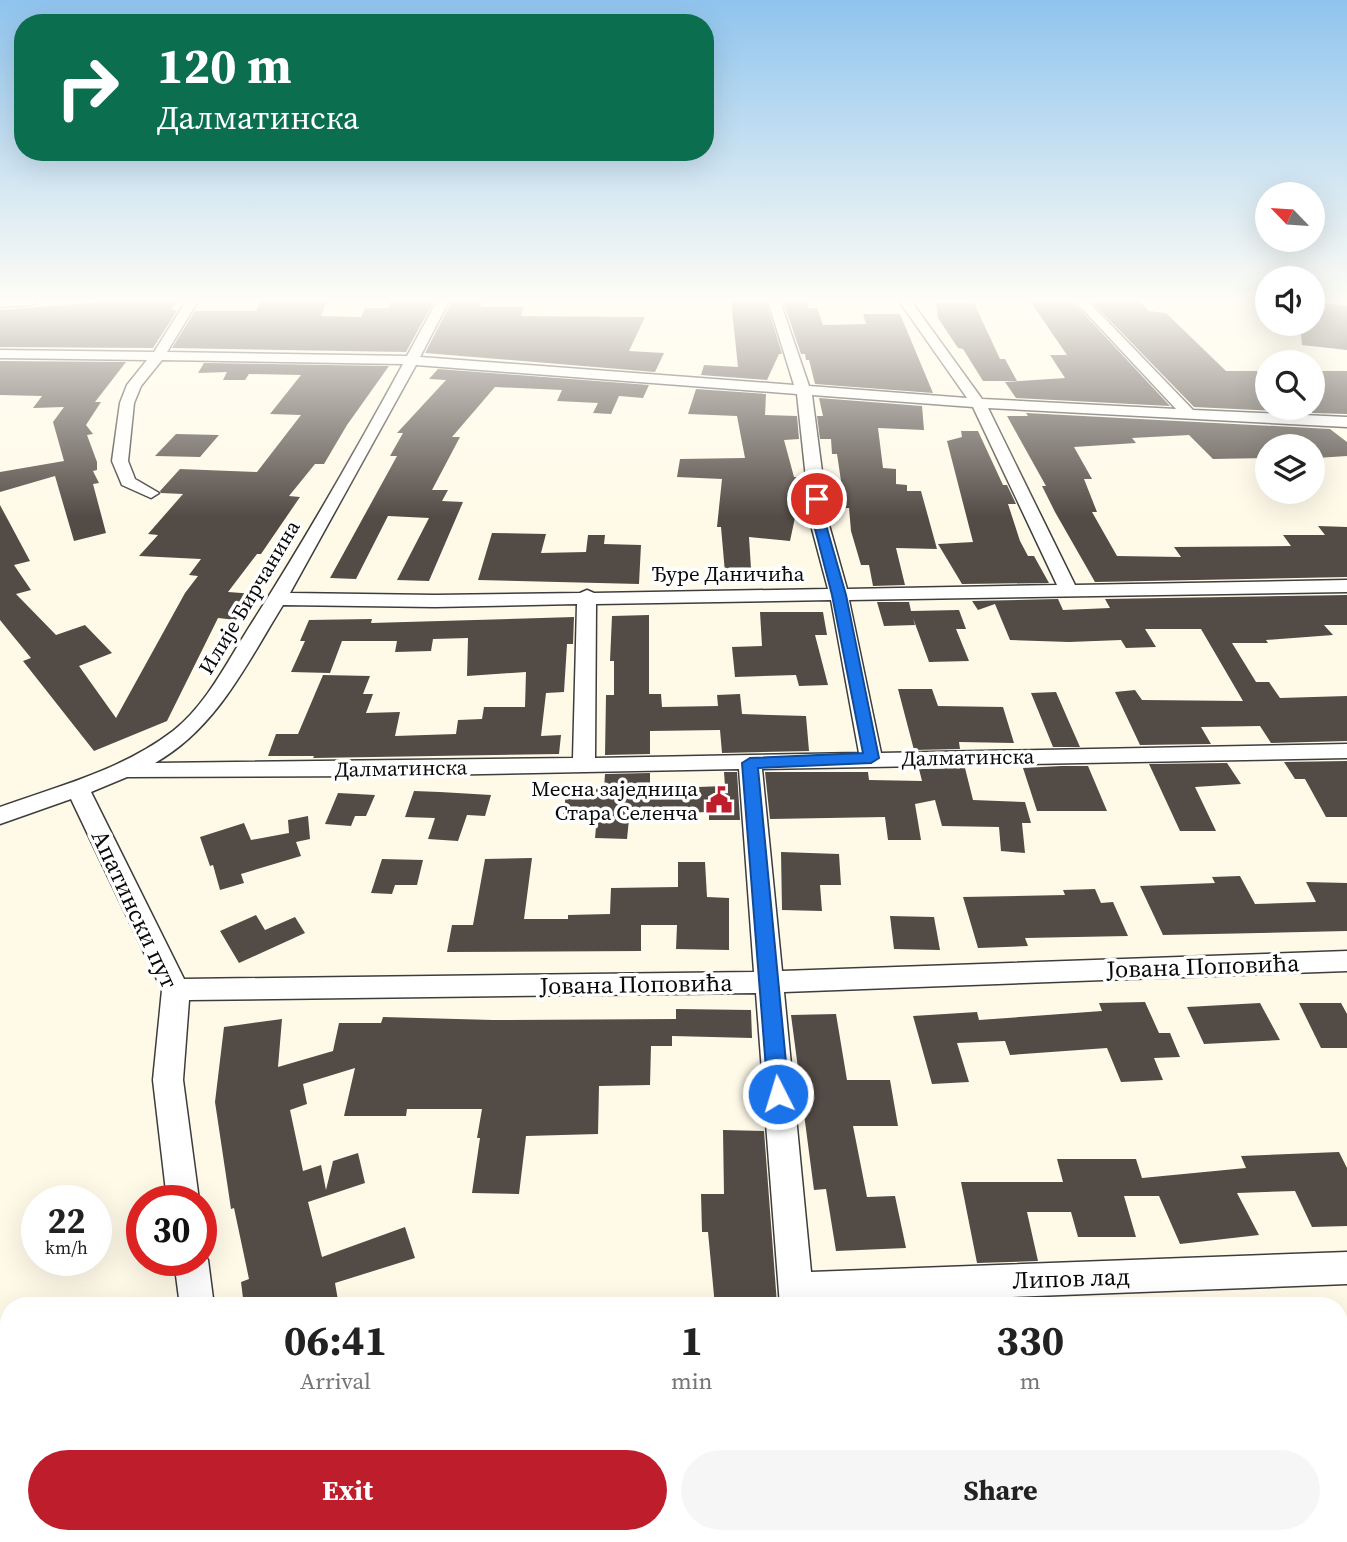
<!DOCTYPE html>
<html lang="en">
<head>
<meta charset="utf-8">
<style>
	:root { --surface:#fff; --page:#f6f6f6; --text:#222; --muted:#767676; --accent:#be1e2b }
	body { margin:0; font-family:"Source Serif 4",serif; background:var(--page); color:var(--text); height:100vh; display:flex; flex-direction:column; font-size:26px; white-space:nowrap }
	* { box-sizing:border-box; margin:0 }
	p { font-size:23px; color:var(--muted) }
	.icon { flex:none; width:38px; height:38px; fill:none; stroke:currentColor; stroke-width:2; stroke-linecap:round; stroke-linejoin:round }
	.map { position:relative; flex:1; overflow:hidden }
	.sheet { position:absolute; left:0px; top:1297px; width:1348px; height:247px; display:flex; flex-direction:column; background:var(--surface); border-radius:28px 28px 0 0; box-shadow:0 7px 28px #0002 }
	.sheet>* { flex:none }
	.guide { position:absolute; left:14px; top:14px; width:700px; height:147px; border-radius:28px; box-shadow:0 7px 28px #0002; background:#0b6e4f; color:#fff; overflow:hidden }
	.needle { width:46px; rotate:295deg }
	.controls { position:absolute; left:1255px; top:182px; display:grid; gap:14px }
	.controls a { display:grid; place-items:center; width:70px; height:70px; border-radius:50%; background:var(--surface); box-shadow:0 7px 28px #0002; font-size:35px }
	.speed { position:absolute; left:21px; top:1185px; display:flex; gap:14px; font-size:35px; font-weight:700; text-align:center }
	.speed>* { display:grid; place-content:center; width:91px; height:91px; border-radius:50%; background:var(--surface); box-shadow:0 7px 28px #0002; line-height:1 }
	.speed small { font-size:18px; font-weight:400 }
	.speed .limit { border:10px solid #d22; background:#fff; color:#111 }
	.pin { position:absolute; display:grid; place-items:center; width:60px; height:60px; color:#fff; margin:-30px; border:4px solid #fff; border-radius:50%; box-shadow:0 2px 7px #0007 }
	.me { position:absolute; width:77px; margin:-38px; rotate:355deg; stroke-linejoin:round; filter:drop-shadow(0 0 5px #0008) }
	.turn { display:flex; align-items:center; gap:24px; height:147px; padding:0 28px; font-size:32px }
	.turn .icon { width:91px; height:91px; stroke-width:2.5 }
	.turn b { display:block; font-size:49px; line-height:60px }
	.eta { display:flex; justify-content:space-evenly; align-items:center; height:119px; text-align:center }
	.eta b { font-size:42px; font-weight:700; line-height:49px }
	.button { display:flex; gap:14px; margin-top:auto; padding:14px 28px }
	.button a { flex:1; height:80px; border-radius:42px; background:var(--accent); color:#fff; font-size:28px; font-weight:700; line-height:80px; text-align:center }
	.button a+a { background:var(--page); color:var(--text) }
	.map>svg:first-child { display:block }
</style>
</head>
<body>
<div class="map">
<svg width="1347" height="1542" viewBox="0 0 1347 1542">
	<rect width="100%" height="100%" fill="#fffae8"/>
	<g fill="#534b46">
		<polygon points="114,301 177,301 171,309 177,311 153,348 0,347 0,310"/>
		<polygon points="260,301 327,301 321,316 361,317 365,308 388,308 391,301 434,301 406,352 172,348 195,311 256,311"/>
		<polygon points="452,301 483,301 480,307 524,307 521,316 645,317 629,351 664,353 655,372 425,353"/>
		<polygon points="731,301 766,301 782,354 779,354 767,380 701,375 704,365 738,367"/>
		<polygon points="783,301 806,301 808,308 817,308 823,325 866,324 863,314 900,314 933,393 815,384 809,360 806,360 805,354 801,354"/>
		<polygon points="1030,301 1072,301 1170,406 1016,398 1005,382 1065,378 1050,355 1067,355"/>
		<polygon points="1091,301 1139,301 1149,311 1166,313 1226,371 1257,371 1267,382 1267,408 1292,408 1296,412 1194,407"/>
		<polygon points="1312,301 1347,306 1347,350 1302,345 1300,324 1312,324"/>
		<polygon points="936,303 974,303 1000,359 1005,359 1017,381 983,381 963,349 958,348 938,318"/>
		<polygon points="0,361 126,362 95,402 101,402 86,425 93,434 87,435 97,462 97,470 93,471 99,483 93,484 106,533 74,541 55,476 0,492 0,472 64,461 53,422 64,407 33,408 42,396 0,395"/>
		<polygon points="204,363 389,366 347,425 324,464 315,464 289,496 300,497 261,554 257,554 228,592 255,594 236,620 218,618 167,721 94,751 23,661 31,658 0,620 0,505 30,561 14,565 31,590 16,594 56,635 85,625 112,653 79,666 116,718 185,593 198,576 189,575 201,559 139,556 158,535 148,534 183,494 161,493 160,491 180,469 257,472 301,415 270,414 301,375 249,374 245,380 223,380 227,372 198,373"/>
		<polygon points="438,369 649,385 643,398 619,396 611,414 593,413 598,403 557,401 562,390 495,387 452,437 460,437 432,490 448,490 442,501 463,502 429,581 397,580 429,518 388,516 356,579 330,578 397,456 390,456 403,433 397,433 446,380 429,379"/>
		<polygon points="1312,371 1347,371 1347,414 1312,413"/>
		<polygon points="696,389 766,394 765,415 797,416 799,439 784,440 794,477 800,477 800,513 796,513 790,541 749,537 752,584 726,584 721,527 717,527 722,479 677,477 680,459 745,458 737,416 688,414"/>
		<polygon points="819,398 922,406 924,430 878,428 883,468 896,469 896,484 907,485 907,491 921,491 937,549 896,548 905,585 873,586 869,565 861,565 851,531 849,508 845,508 837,454 832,454 831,439 820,439 817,416 823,416"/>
		<polygon points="1026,413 1330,429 1347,442 1347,456 1316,458 1312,444 1267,445 1267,458 1213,459 1189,435 1132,438 1136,443 1074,447 1092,479 1084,479 1097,512 1092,512 1117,556 1181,557 1174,547 1291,546 1283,535 1325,535 1318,526 1347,527 1347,577 1095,582 1055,512 1042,486 1046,486 1007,416 1028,416"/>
		<polygon points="961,431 978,431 1003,485 1007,485 1016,504 1008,504 1020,541 1028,556 1034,556 1049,583 962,584 938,544 973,542 947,441 962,437"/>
		<polygon points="176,434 219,435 200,457 155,456"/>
		<polygon points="492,533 546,534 541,553 586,552 588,535 605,535 604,544 641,545 639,584 478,580"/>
		<polygon points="1347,595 1347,625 1324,625 1333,635 1266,640 1268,643 1232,643 1256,682 1269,682 1280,698 1347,696 1347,741 1271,743 1260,726 1201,727 1211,744 1140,745 1115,692 1135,690 1142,700 1243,701 1201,629 1145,629 1156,647 1126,648 1121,640 1069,642 1010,640 995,604 978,610 972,601 1058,599 1063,610 1110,608 1105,599"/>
		<polygon points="877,602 909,602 911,611 959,610 966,629 956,629 969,661 929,662 913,618 915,625 884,626"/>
		<polygon points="760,612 823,612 827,635 815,635 828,685 799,686 796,675 735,677 732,647 762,646"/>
		<polygon points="649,615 649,694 661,694 662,707 718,706 717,695 740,694 742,714 806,716 809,751 722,753 720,730 650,731 650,754 605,755 606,695 614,695 614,661 610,661 612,616"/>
		<polygon points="574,617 573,644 567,644 564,692 546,693 541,736 561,735 559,754 313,758 314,756 268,756 276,734 298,734 323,675 370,676 363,694 373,694 366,713 400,712 395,736 456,734 458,720 482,719 484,707 525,707 526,672 467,676 468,638 433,639 431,651 395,652 397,641 342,641 330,673 291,672 305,641 300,641 309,620 372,619 371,623"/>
		<polygon points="898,689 932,689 938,706 1003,707 1014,743 959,742 960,749 914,750"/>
		<polygon points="1056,692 1069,722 1080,747 1053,747 1031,693"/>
		<polygon points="1347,761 1347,817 1326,817 1305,779 1295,779 1284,762"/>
		<polygon points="1227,763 1241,784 1195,787 1216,831 1180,831 1149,764"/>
		<polygon points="1061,766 1088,766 1107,811 1037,811 1023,768"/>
		<polygon points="965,768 973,800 1025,802 1031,823 1022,823 1025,853 1001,851 999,827 942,826 935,800 915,804 921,840 888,840 885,817 770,819 765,772 868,772 869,780 922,781 919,769"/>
		<polygon points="724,772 737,772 740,820 709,820 709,812 674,813 674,818 629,819 627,839 595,838 597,816 563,815 567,788 604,789 605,774 650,773 650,787 671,788 725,786"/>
		<polygon points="414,791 440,792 491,795 485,816 467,815 458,841 428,839 435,818 405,817"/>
		<polygon points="338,793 375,795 366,816 355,816 351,826 325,824"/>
		<polygon points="308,816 310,839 296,842 301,856 241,874 244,883 220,890 213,865 210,866 200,837 244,823 251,840 289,833 288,820"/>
		<polygon points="781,852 839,854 841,885 820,885 822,911 782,910"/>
		<polygon points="532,858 524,919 568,919 568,915 610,914 611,888 678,887 678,862 705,862 707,897 729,898 729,950 676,949 677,925 641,925 641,951 447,952 452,925 473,925 485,859"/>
		<polygon points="382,859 423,860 417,885 395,885 392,894 371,893"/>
		<polygon points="1240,876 1255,904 1316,902 1306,882 1347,883 1347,931 1163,935 1140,886 1215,883 1212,877"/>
		<polygon points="1095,889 1101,903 1113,902 1128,936 1025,938 1028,946 978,948 963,897 1065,895 1063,890"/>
		<polygon points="256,915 265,930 295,917 305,933 239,963 220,931"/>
		<polygon points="890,916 934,917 940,950 894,949"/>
		<polygon points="1145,1002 1159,1033 1170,1033 1180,1057 1154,1058 1163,1080 1121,1082 1107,1048 1010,1055 1005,1041 957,1043 969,1082 932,1084 913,1016 977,1012 979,1020 1102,1011 1099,1003"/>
		<polygon points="1260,1003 1280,1040 1204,1044 1187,1007"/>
		<polygon points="1299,1003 1341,1003 1347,1014 1347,1048 1321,1048"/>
		<polygon points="676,1009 751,1010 752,1038 672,1036 672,1046 651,1046 650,1085 599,1086 598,1134 526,1136 519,1194 472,1193 480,1138 477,1138 482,1109 407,1109 406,1116 344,1116 355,1068 303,1084 307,1104 290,1110 303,1171 321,1165 326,1190 333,1161 358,1153 365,1183 308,1202 322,1257 405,1227 415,1258 335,1283 339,1306 244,1306 241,1282 249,1279 234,1208 231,1209 215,1102 224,1027 282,1019 278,1067 333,1051 339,1023 381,1023 383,1017 493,1020 676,1019"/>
		<polygon points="836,1014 847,1080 890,1080 898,1126 853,1126 867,1197 895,1196 906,1248 836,1251 826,1189 814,1190 791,1015"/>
		<polygon points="723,1130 764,1131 777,1304 715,1306 708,1232 702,1232 701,1194 724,1194"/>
		<polygon points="1339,1152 1347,1168 1347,1226 1312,1227 1295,1191 1237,1193 1259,1235 1180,1244 1159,1196 1124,1196 1136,1237 1078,1237 1071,1212 1027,1212 1038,1261 977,1263 961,1182 1063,1182 1057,1159 1136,1159 1142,1178 1246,1168 1241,1156"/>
	</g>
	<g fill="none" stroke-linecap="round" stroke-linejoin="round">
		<g stroke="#3d3d3d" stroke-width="3">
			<g id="minor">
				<polygon points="0,301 37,301 31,305 0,307"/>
				<path d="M 186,301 L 198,301 L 167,352 L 407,356 L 437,301 L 449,301 L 420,357 L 794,385 L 768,301 L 780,301 L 809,386 L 967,398 L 899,301 L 911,301 L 982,399 L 1176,409 L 1075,301 L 1088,301 L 1193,410 L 1347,417 L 1347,427 L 988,408 L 1075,585 L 1347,580 L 1347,592 L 849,600 L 881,753 L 1347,744 L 1347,758 L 762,769 L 782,971 L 1347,951 L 1347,971 L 784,992 L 811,1272 L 1347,1252 L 1347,1284 L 780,1306 L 756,993 L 189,1000 L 183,1080 L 199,1200 L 167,1200 L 153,1080 L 162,990 L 71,799 L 0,824 L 0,807 C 59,786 122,770 173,731 C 206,705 226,664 248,629 C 303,543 354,454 403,364 L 162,360 L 141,386 L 134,403 L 128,461 L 135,479 L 159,493 L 151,498 L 122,485 L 112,461 L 120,403 L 127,385 L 147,360 L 0,358 L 0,350 L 154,352 ZM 416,365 L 797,394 L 811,525 L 828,589 L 594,593 L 587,590 L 580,593 L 435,595 L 290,593 ZM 812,395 L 973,407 L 1057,585 L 847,589 L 829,525 ZM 831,600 L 859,753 L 595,758 L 596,604 ZM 577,604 L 573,758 L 155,763 C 217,728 247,663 283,605 L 435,607 ZM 739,769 L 754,972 L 184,979 L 91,792 L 127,777 L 377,776 Z"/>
				<polygon points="201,1248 208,1260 214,1306 180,1306 174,1260 201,1260"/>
				<polygon points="205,1535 245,1535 246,1542 206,1542"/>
				<rect x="798" y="1535" width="40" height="7"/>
			</g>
		</g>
		<use href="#minor" fill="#fff" fill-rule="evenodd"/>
	</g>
	<linearGradient id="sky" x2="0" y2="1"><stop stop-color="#8fc4ee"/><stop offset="0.58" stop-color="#fffdf5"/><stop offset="1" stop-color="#fffdf5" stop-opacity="0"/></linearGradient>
	<rect width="1347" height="517" fill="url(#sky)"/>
	<polygon fill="#1a73e8" stroke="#114b97" stroke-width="2" points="817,496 823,499 826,525 846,595 879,758 871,763 758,768 789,1094 786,1100 778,1103 771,1100 768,1094 742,763 750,758 863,753 832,595 814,525 811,499"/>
	<defs>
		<g id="civic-bare" transform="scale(2.1)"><path d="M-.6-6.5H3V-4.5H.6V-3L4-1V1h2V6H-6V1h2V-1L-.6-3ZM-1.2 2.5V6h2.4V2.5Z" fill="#be1e2b" stroke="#fff" stroke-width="2.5" paint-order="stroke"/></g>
	</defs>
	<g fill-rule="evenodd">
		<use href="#civic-bare" x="719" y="800"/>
	</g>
	<g text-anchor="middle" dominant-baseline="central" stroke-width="7" stroke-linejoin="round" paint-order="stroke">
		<g font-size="21" fill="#0a0a0a" stroke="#fff">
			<text x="728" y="573">Ђуре Даничића</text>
			<text transform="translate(249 597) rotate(-59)">Илије Бирчанина</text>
			<text transform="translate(968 757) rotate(-1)">Далматинска</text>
			<text transform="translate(401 768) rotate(-1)">Далматинска</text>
		</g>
		<g font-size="21" fill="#0a0a0a" stroke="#fff" text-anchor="end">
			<text x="698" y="788">Месна заједница<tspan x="698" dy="24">Стара Селенча</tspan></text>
		</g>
		<g font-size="24" fill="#0a0a0a" stroke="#fff">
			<text transform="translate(135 909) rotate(65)">Апатински пут</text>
			<text transform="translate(1203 966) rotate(-2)">Јована Поповића</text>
			<text transform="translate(636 984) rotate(-1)">Јована Поповића</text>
			<text transform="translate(1071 1278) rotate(-2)">Липов лад</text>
		</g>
	</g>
</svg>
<div class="controls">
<a><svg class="needle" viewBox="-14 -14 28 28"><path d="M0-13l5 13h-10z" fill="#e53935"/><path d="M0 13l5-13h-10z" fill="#767676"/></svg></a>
<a><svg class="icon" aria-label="sound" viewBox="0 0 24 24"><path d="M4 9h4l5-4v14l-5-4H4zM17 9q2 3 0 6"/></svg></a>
<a><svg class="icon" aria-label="search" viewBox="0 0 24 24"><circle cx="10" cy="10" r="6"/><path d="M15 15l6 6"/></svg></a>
<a><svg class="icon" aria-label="layers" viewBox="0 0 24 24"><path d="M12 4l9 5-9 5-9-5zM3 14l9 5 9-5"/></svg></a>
</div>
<div class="speed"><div>22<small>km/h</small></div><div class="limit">30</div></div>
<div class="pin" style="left:817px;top:499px;background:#d93025"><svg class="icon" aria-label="arrive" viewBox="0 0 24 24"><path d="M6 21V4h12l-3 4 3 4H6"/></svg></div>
<svg class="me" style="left:778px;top:1094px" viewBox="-20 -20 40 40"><circle r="17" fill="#1a73e8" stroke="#fff" stroke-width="3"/><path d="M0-11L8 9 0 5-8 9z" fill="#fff"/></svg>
<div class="guide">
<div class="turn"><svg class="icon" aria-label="right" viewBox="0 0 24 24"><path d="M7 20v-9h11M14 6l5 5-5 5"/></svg><div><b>120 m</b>Далматинска</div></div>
</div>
<section class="sheet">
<div class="eta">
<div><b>06:41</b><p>Arrival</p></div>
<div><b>1</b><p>min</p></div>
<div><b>330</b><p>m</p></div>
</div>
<div class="button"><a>Exit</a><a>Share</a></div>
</section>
</div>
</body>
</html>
